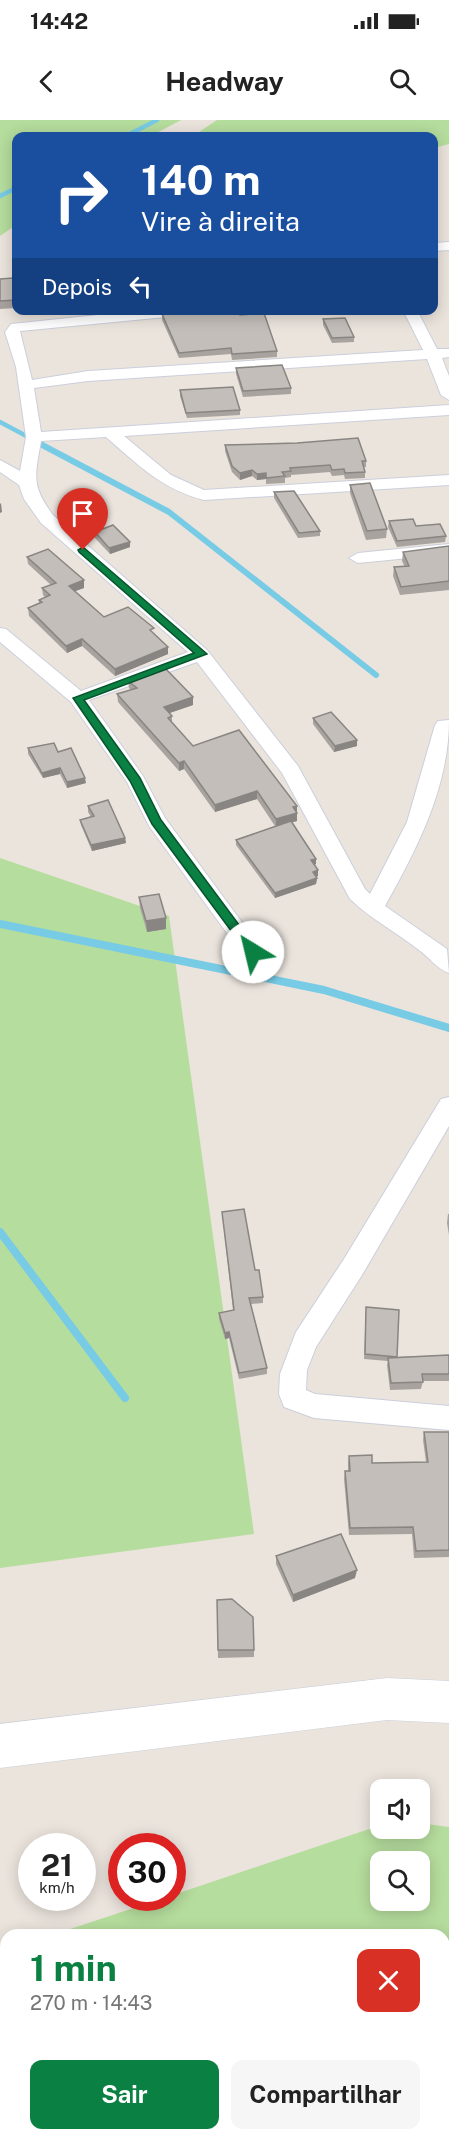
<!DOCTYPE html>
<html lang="pt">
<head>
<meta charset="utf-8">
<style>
	:root { --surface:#fff; --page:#f6f6f6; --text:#222; --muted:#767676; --accent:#0b8043 }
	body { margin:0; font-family:"Public Sans",sans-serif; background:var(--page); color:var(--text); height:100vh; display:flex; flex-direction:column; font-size:22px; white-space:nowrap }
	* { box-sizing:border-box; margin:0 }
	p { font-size:20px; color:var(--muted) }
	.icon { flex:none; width:33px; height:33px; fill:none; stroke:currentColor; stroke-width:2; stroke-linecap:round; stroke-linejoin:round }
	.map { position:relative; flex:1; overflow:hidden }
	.sheet { position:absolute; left:0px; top:1809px; width:450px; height:212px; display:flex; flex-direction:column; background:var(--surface); border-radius:18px 18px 0 0; box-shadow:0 3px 15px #0003 }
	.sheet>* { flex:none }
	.top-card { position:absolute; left:12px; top:12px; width:426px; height:183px; border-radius:12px; box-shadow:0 3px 15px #0003; background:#1a4fa0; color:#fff; overflow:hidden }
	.controls { position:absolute; left:370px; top:1659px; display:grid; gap:12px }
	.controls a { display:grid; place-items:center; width:60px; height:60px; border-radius:12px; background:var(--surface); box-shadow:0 3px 15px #0003; font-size:30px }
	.speed { position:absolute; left:18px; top:1713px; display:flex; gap:12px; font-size:30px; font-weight:700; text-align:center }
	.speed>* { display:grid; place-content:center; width:78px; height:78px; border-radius:50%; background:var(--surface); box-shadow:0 3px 15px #0003; line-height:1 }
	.speed small { font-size:15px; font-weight:400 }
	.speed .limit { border:9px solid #d22; background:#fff; color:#111 }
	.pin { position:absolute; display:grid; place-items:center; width:51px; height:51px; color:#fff; margin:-62px -26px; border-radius:50% 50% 50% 0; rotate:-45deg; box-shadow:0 0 6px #0007 }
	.pin .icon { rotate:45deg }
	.me { position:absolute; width:66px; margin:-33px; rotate:324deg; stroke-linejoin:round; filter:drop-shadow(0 0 4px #0008) }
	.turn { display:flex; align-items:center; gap:21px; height:126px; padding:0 30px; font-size:27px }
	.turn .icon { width:78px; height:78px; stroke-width:2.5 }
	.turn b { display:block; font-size:42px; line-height:51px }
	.then { display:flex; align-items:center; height:57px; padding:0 30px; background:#0003; gap:12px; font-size:22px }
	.round { display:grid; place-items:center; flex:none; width:63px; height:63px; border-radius:12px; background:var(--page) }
	.head { display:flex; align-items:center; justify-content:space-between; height:102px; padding:0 30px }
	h1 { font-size:36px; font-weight:700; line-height:45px; color:var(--accent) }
	.button { display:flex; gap:12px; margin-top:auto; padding:12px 30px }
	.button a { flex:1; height:69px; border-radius:12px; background:var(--accent); color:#fff; font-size:24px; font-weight:700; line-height:69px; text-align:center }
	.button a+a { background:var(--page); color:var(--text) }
	.status { display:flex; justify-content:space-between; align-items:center; height:42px; padding:0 30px; background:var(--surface); direction:ltr }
	.status svg { height:16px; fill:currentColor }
	header { display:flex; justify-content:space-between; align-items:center; height:78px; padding:0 30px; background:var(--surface); font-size:27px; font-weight:700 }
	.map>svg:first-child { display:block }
</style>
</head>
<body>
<div class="status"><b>14:42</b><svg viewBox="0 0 49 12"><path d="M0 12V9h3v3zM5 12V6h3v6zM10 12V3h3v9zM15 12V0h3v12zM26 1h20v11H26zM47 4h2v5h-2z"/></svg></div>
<header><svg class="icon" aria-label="back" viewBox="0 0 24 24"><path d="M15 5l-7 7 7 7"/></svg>Headway<svg class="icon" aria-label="search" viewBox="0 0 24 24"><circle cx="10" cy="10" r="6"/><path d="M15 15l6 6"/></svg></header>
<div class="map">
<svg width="449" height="2020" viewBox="0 0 449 2020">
	<rect width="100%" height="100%" fill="#ebe4dd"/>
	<g fill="#b5dd9d" fill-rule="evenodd">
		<polygon points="0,0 181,0 151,16 16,16 16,105 0,116"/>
		<polygon points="217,0 449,0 449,24 434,28 434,16 193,16"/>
		<polygon points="0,738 169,796 254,1414 0,1448"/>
		<path d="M 420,1703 L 449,1707 L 449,2020 L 62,2020 L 60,2015 L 444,2014 L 444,1815 L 52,1815 L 164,1778 L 172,1778 L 173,1775 L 381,1705 L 381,1708 L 420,1708 ZM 381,1742 L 420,1742 L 420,1780 L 381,1780 Z"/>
	</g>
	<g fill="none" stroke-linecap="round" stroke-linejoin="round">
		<g stroke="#78cbe5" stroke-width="4.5">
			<polyline points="126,16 157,0"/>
			<polyline points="0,76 16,68"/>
			<polyline points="0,302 32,319"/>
		</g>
		<polyline stroke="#78cbe5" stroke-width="6" points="29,318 169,392 376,555"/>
		<g stroke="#78cbe5" stroke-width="8">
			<polyline points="0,804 324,870 449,908"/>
			<polyline points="0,1112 125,1278"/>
		</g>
		<g stroke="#cbcfdb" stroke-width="2">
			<g id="street">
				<polygon points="449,122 449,130 434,131 434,123"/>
				<path d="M 146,190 L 204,190 L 197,194 L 20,211 L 32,260 L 88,251 L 423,230 L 403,190 L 417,190 L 437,229 L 449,229 L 449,237 L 442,238 L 449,256 L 449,280 L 441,275 L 427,239 L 88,261 L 34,268 L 41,312 L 449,285 L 449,295 L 124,316 L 171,355 L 204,370 L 449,355 L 449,365 L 204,380 C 163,370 137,344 106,317 L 41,321 C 35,356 31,366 53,395 L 207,530 L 298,646 L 365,769 L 370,774 L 407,702 L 435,605 L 438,601 L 449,600 C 449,667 417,729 385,786 L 447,829 L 449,853 C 437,849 429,837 419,830 C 396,812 371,799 350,779 L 282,653 L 197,542 L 89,580 L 143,656 L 165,698 L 264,832 L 261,838 L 253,840 L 245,838 L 149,706 L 127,662 L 71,582 L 0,522 L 0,508 L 6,509 L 81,571 L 188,532 L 41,403 L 24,379 L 19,365 L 0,352 L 0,340 L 20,351 L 26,317 L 16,247 L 5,212 L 11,204 Z"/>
				<polygon points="449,424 449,434 358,443 349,438 358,433"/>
				<polygon points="449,977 449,1006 362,1155 316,1227 307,1250 306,1270 315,1274 449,1286 449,1310 314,1298 284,1287 279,1274 280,1254 296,1212 344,1139 441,979"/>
			</g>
		</g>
		<g stroke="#cbcfdb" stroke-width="1">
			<polygon id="secondary" points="387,1558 449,1561 449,1603 387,1600 0,1648 0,1604"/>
		</g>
		<use href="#street" fill="#fff" fill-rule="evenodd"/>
		<use href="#secondary" fill="#fff" fill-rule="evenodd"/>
	</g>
	<g fill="#a8a39f">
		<polygon points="0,159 16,170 16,188 0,189"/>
		<polygon points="162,194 240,195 277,231 277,237 232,240 231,234 179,238 162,200"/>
		<polygon points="323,199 354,217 354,222 332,223 323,205"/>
		<polygon points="236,248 291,268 291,274 243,277 236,254"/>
		<polygon points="180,270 240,290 240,295 187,298 180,276"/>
		<polygon points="225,325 366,341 366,347 364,347 365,352 365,358 345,359 344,355 332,356 330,352 291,355 291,357 285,358 285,363 266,364 266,359 257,360 252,356 240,360 232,352 225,331"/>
		<polygon points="350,365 387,409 386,418 366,420 350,373"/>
		<polygon points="274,372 320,411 320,416 298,418 274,378"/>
		<polygon points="389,401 416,406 446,416 445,422 397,427 388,407"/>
		<polygon points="95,412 130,422 130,427 110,434 95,418"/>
		<polygon points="449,426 449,470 400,475 393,456 394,447 405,447 402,441 403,432"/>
		<polygon points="27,437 84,460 84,468 75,471 104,497 155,515 168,527 168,534 115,556 82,526 67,533 29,496 28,488 39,483 39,480 45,477 43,475 42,468 51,465 28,444"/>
		<polygon points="128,561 193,577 193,585 169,593 172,596 172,603 193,626 297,686 297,701 292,702 316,739 316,744 314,745 318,756 316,757 317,758 316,764 275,778 236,725 236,720 275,706 257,679 215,692 184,649 179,651 118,582 117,574 131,570 129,568"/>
		<polygon points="313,598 357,626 334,632 313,604"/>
		<polygon points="28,628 58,632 86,663 67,668 60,654 43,658 28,634"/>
		<polygon points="88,686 125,718 126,723 92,731 81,705 80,700 91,697 88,692"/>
		<polygon points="139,777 166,798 166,809 147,812 140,788"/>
		<polygon points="222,1092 255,1150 263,1177 263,1183 251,1184 267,1248 267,1254 239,1259 229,1218 225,1219 219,1199 219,1193 233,1190"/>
		<polygon points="448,1094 449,1094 449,1115 447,1103"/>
		<polygon points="366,1187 397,1237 449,1235 449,1261 423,1261 421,1269 390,1270 387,1245 388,1241 364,1239"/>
		<polygon points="424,1312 449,1312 449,1437 414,1438 412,1414 349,1415 344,1359 345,1351 348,1351 348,1343 349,1336 372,1343 426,1342 423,1320"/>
		<polygon points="276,1436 355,1458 293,1482 276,1444"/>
		<polygon points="217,1480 254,1530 254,1537 218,1538"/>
	</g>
	<g fill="#888582">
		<polygon points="252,350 252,356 240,360 240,353"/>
		<polygon points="266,353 266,359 257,360 257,354"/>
		<polygon points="1,383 2,392 0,393 0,384"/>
		<polygon points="130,422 130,427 110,434 109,428"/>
		<polygon points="84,460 84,468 70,473 69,466"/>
		<polygon points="82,519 82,526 67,533 66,526"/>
		<polygon points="168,527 168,534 115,556 115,549"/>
		<polygon points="193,577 193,585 164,595 164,587"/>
		<polygon points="357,620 357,626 334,632 335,626"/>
		<polygon points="184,641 184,649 179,651 179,643"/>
		<polygon points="60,648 60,654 43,658 42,653"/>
		<polygon points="85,658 86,663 67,668 67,662"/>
		<polygon points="257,671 257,679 215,692 215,685"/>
		<polygon points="297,686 297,701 276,707 276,699 293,687"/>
		<polygon points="125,718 126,723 92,731 91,725"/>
		<polygon points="316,739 316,744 311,746 311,740"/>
		<polygon points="318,750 318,756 312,757 313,752"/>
		<polygon points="317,758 316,764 275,778 275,773"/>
		<polygon points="166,798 166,809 147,812 146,801"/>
		<polygon points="229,1212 229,1218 225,1219 225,1213"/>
		<polygon points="357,1450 355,1458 293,1482 293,1475"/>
	</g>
	<g fill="#c3beb9" stroke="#888582" stroke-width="1.5">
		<polygon points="13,158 16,170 16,180 0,181 0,159"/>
		<polygon points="196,190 238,190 240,195 264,193 277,231 232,234 231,228 179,233 162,194"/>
		<polygon points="345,198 354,217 332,218 323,199"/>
		<polygon points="282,245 291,268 243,271 236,248"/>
		<polygon points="233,267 240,290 186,293 180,270"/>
		<polygon points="358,318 366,341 362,341 365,352 345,353 344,349 332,350 330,345 290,348 291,351 282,352 285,356 266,358 266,353 257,354 252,350 240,353 232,346 225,325 297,323"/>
		<polygon points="370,363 387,409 367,411 350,365"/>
		<polygon points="294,371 320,411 299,413 274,372"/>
		<polygon points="413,399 416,406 440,404 446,416 397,421 389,401"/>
		<polygon points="113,405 130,422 109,428 95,412"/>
		<polygon points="449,426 449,461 401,467 394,447 409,446 403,432"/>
		<polygon points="48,429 84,460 69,466 104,497 128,487 154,508 150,510 168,527 115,549 82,519 66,526 28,488 42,482 39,480 50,475 42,468 56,463 27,437"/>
		<polygon points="165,548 193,577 164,587 172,596 168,598 193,626 239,610 297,686 293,687 297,693 276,699 257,671 215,685 184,641 179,643 117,574 137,568 128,561"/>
		<polygon points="331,592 357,620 335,626 313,598"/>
		<polygon points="54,623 58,632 71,628 85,658 67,662 60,648 42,653 28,628"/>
		<polygon points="108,680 125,718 91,725 80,700 94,696 88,686"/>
		<polygon points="291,701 316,739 311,740 318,750 313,752 317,758 275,773 236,720"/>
		<polygon points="159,774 166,798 146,801 139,777"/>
		<polygon points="244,1089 255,1150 259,1150 263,1177 249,1178 267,1248 239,1253 229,1212 225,1213 219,1193 234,1190 222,1092"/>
		<polygon points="366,1187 399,1190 397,1237 365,1234"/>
		<polygon points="449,1235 449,1254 422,1254 423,1262 391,1263 388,1238"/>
		<polygon points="424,1312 449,1312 449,1430 416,1431 413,1407 350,1408 345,1351 350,1351 349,1336 372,1335 372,1343 428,1342"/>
		<polygon points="341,1414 357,1450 293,1475 276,1436"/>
		<polygon points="232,1479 253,1497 254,1530 218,1530 217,1480"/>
	</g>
	<polygon fill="#0b8043" stroke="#07532c" stroke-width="1.5" points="83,427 207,534 84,580 140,658 161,700 257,829 257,835 249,835 152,704 130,661 73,578 194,533 79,432 78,430"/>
</svg>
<div class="controls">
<a><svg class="icon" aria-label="sound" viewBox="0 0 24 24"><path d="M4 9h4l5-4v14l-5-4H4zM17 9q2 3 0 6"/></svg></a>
<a><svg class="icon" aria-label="search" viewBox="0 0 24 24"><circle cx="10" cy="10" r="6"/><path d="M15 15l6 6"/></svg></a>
</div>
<div class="speed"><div>21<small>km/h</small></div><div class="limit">30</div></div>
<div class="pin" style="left:83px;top:430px;background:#d93025"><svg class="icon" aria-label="arrive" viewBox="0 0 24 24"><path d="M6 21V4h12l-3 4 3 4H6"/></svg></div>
<svg class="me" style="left:253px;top:832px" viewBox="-20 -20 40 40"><circle r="19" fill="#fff"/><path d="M0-13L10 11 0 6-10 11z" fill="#0b8043"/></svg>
<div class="top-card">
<div class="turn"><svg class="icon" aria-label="right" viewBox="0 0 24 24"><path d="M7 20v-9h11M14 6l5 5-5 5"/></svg><div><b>140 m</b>Vire à direita</div></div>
<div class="then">Depois<svg class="icon" aria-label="left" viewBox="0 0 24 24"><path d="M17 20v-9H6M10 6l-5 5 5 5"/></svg></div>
</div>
<section class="sheet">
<div class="head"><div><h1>1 min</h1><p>270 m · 14:43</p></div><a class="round" style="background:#d93025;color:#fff"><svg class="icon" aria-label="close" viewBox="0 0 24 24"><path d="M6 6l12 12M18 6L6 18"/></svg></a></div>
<div class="button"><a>Sair</a><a>Compartilhar</a></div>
</section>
</div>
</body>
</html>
